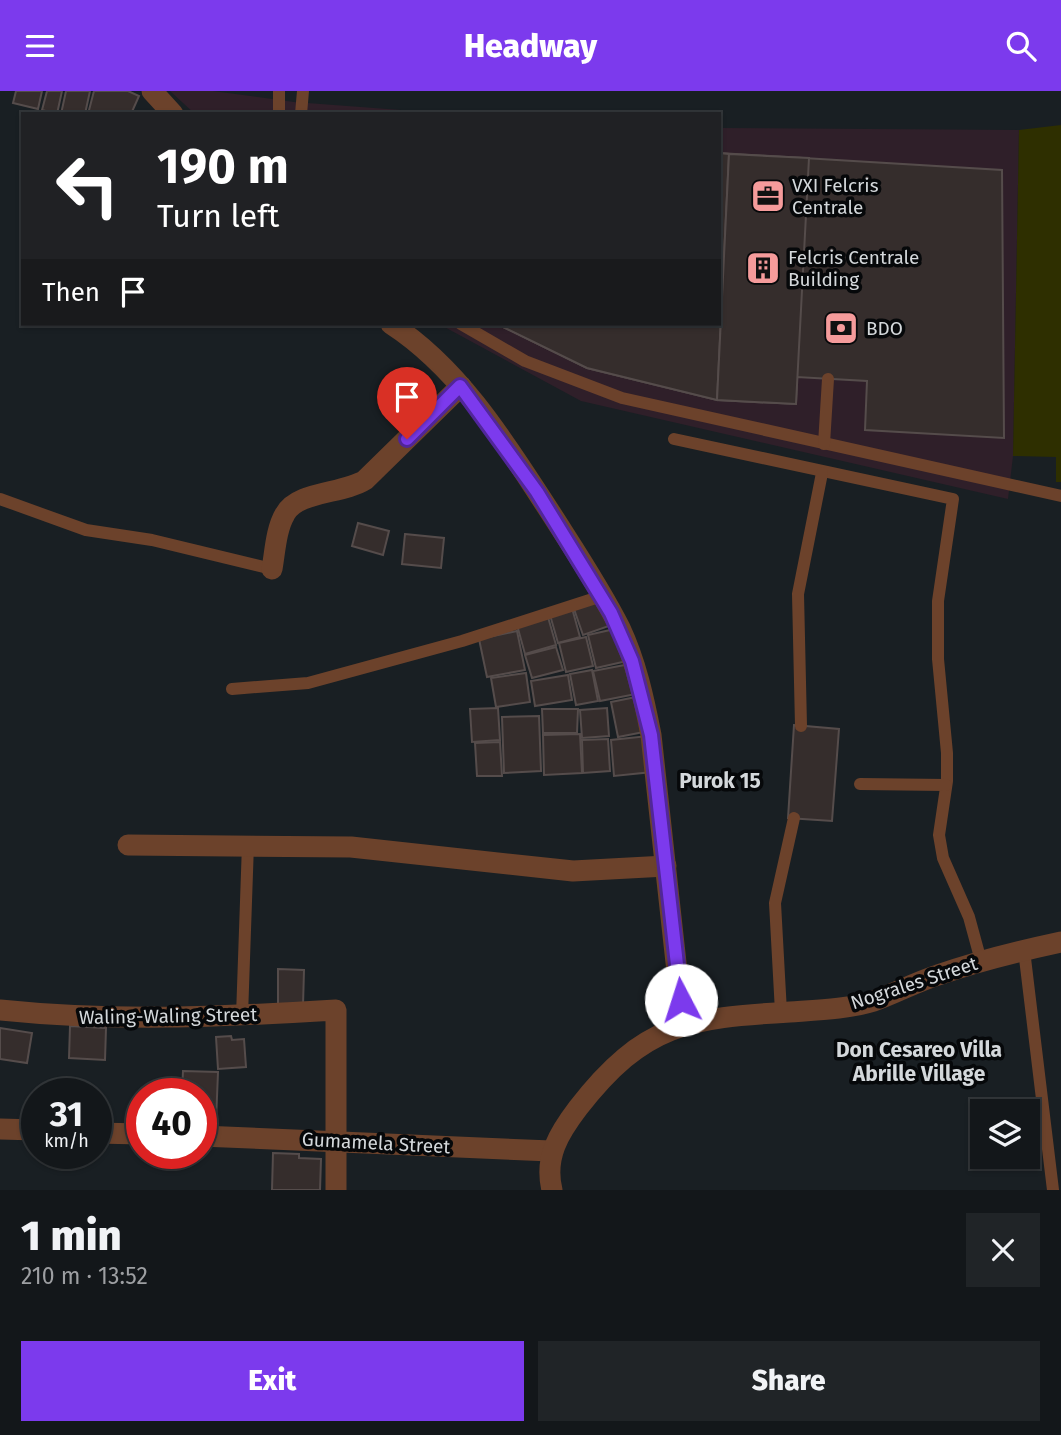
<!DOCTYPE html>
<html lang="en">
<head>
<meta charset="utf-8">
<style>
	:root { --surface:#13171a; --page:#202427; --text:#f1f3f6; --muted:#9d9fa2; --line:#323639; --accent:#7c3aed }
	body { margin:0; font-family:"Fira Sans",sans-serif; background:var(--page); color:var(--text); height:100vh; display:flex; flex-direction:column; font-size:26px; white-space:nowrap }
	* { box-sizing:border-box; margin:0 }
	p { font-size:23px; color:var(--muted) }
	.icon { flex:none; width:38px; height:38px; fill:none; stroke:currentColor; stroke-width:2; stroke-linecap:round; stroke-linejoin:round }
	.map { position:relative; height:1099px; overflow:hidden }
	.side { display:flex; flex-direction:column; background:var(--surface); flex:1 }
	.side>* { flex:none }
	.hud { position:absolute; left:21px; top:21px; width:700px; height:214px; border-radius:0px; box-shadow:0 2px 5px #0004,0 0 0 2px var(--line); background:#202124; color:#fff; overflow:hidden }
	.tools { position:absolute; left:970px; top:1008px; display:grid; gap:14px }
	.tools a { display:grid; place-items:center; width:70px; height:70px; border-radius:0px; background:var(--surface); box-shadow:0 2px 5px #0004,0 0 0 2px var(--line); font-size:35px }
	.speed { position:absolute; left:21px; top:987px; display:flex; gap:14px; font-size:35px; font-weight:700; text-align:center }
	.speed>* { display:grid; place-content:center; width:91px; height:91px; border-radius:50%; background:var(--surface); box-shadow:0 2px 5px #0004,0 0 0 2px var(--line); line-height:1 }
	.speed small { font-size:18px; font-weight:400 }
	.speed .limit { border:10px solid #d22; background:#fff; color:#111 }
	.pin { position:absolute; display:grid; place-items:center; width:60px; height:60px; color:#fff; margin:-72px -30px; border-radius:50% 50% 50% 0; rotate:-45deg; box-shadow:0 0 7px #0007 }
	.pin .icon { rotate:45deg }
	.me { position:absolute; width:77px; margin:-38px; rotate:355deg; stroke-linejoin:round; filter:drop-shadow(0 0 5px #0008) }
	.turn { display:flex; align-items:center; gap:24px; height:147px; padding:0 21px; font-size:32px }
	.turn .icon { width:91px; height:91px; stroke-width:2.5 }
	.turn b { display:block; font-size:49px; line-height:60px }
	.then { display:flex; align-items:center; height:66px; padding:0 21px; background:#0003; gap:14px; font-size:26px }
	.round { display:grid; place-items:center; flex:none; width:74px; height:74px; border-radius:0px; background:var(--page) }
	.summary { display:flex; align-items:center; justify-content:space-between; height:119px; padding:0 21px }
	h1 { font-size:42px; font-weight:800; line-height:52px }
	.primary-button { display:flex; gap:14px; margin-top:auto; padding:14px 21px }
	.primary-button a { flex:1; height:80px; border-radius:0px; background:var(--accent); color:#fff; font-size:28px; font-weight:800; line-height:80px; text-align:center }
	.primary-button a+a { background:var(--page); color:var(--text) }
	header { display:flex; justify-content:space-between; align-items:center; height:91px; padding:0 21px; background:var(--accent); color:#fff; font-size:32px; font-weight:800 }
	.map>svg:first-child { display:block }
</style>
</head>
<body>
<header><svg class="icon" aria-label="menu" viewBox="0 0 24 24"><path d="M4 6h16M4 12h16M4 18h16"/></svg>Headway<svg class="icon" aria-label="search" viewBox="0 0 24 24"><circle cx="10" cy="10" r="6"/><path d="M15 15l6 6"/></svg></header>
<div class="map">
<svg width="1061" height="1099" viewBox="0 0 1061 1099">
	<rect width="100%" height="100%" fill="#191f23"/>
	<g fill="#2f1f29">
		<polygon points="170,0 213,0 294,11 454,23 195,23"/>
		<polygon points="719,37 1019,39 1013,365 1008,408 581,310 439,233 719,233"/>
	</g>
	<polygon fill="#2e2f00" points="1061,34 1061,391 1056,391 1056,366 1013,365 1019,39"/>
	<g fill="#352d2c" stroke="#554c4b" stroke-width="2">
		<polygon points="16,0 42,0 38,18 13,12"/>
		<polygon points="47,0 62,0 57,23 42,19"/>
		<polygon points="66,0 90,0 85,23 61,23"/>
		<polygon points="94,0 128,0 139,5 131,23 88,23"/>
		<polygon points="719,62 1002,79 1004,347 865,339 867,290 797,286 796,313 717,309 587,277 497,233 719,233"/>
		<polygon points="719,62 729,63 717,309 587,277 497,233 719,233"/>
		<polygon points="729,63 809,67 796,313 717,309"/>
		<polygon points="358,432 389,440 383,464 352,455"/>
		<polygon points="405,443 444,447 441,477 402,473"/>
		<polygon points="600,508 609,535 583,544 574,518"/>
		<polygon points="572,517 580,546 558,552 550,524"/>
		<polygon points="548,526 556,554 525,563 517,534"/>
		<polygon points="619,537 627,570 596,577 588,544"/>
		<polygon points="517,540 525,579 487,586 479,548"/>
		<polygon points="586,546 593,575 566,581 559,552"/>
		<polygon points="556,556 563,579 532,587 525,564"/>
		<polygon points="630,573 636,603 600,610 593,580"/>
		<polygon points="592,579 598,610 576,614 570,583"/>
		<polygon points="526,582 530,611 496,616 491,587"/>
		<polygon points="568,584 572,609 535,615 531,590"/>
		<polygon points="641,605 649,640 618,646 611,611"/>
		<polygon points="498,617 500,649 472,651 470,618"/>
		<polygon points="607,617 609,645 582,647 580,619"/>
		<polygon points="542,618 578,618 577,642 543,642"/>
		<polygon points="539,625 541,680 504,682 502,626"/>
		<polygon points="794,634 839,638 832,730 788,727"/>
		<polygon points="580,643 582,682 544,684 543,644"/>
		<polygon points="648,645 652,681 614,685 611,649"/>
		<polygon points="608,648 610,680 583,682 582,649"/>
		<polygon points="500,651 502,685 477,685 475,652"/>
		<polygon points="278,878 304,879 303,915 278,915"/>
		<polygon points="70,935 106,937 105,969 69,967"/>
		<polygon points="0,937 32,942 27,972 0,968"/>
		<polygon points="231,945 232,949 244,948 246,976 218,978 216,946"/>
		<polygon points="183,980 218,981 216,1031 201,1031 201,1003 182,1003"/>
		<polygon points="273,1062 299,1063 299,1067 321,1068 320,1099 272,1099"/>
	</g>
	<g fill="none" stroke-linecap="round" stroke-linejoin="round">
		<g stroke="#6c422b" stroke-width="12">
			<polyline points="279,23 279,0"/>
			<polyline points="301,23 303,0"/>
			<polyline points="461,233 525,270 622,307 1061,405"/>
			<polyline points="674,348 953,408 938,510 938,568 947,662 947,690 939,744 943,767 969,826 981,870"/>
			<polyline points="824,353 828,288"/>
			<polyline points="0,408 86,439 152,449 272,478"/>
			<polyline points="232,598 308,592 462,550 602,505"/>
			<polyline points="801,635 798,503 822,382"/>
			<polyline points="860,693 946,694"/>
			<polyline points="1024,859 1053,1099"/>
			<polyline points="781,921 775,812 794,727"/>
			<polyline points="242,925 248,753"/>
		</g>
		<g stroke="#6c422b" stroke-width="21">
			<path d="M 272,478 C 275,461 276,438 285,423 C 297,400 343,403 365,389 L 461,295"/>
			<polyline points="128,754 351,756 573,780 666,775"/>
			<path d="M 0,919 C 116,931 220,926 336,919 L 336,1099"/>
			<polyline points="0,1038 37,1039"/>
			<polyline points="96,1042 142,1043"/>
			<polyline points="201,1045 551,1060"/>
		</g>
		<g stroke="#6c422b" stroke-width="21">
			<polyline points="152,0 173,23"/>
			<path d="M 391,233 C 462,279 509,358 554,427 C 577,463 601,499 620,537 C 636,571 644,608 651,644 L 683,935"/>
			<path d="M 552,1099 C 544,1066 559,1042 578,1017 C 644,932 688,927 790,921 C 818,919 848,918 874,910 C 896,902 916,891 938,884 C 978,870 1019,860 1061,851"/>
		</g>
	</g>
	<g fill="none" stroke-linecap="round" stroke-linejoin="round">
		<g stroke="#51269a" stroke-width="18">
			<polyline id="route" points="407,348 460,295 537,401 611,522 632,570 651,644 681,909"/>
		</g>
		<use href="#route" stroke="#7c3aed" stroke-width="12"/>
	</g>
	<defs>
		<g id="office-square" transform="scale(1.75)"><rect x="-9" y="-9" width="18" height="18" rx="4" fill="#f59b9b" stroke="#06080a"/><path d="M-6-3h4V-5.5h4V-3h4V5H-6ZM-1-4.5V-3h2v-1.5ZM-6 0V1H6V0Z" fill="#111"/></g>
		<g id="building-square" transform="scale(1.75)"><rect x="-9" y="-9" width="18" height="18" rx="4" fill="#f59b9b" stroke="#06080a"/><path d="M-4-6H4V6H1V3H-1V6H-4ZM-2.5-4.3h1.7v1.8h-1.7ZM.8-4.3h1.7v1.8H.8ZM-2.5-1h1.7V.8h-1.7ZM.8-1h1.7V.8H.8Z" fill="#111"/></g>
		<g id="bank-square" transform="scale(1.75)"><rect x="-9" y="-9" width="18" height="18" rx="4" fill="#f59b9b" stroke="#06080a"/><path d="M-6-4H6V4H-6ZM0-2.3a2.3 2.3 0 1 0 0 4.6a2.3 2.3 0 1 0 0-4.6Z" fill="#111"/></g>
	</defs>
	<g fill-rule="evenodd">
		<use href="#office-square" x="768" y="105"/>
		<use href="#building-square" x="763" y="177"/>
		<use href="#bank-square" x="841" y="237"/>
	</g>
	<g text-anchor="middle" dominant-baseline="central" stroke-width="7" stroke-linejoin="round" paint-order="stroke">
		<g font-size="19" fill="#d4d8db" stroke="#06080a" text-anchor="start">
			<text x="792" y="94">VXI Felcris<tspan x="792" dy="22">Centrale</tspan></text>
			<text x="788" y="166">Felcris Centrale<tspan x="788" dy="22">Building</tspan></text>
			<text x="866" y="237">BDO</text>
		</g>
		<g font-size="19" fill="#d4d8db" stroke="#06080a">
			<text transform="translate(914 892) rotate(-18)">Nograles Street</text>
			<text transform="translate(168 925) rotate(-1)">Waling-Waling Street</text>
			<text transform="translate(376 1052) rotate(3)">Gumamela Street</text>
		</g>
		<g font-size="21" font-weight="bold" fill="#d4d8db" stroke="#06080a">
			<text x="720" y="690">Purok 15</text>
			<text x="919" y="959">Don Cesareo Villa<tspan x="919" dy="24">Abrille Village</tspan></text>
		</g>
	</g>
</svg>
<div class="tools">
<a><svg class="icon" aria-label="layers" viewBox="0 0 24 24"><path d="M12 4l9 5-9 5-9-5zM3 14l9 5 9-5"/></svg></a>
</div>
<div class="speed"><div>31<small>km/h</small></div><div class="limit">40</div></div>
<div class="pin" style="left:407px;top:348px;background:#d93025"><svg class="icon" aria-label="arrive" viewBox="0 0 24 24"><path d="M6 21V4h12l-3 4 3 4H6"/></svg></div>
<svg class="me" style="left:681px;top:909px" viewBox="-20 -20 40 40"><circle r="19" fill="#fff"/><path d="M0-13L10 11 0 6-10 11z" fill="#7c3aed"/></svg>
<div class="hud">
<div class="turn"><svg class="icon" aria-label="left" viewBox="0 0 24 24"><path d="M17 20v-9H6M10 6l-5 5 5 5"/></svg><div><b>190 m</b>Turn left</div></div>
<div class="then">Then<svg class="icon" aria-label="arrive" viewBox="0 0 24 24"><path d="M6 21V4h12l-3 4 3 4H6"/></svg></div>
</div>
</div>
<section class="side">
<div class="summary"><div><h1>1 min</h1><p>210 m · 13:52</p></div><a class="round"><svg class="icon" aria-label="close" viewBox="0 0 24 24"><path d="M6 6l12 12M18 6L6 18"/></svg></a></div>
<div class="primary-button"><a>Exit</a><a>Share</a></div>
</section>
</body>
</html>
